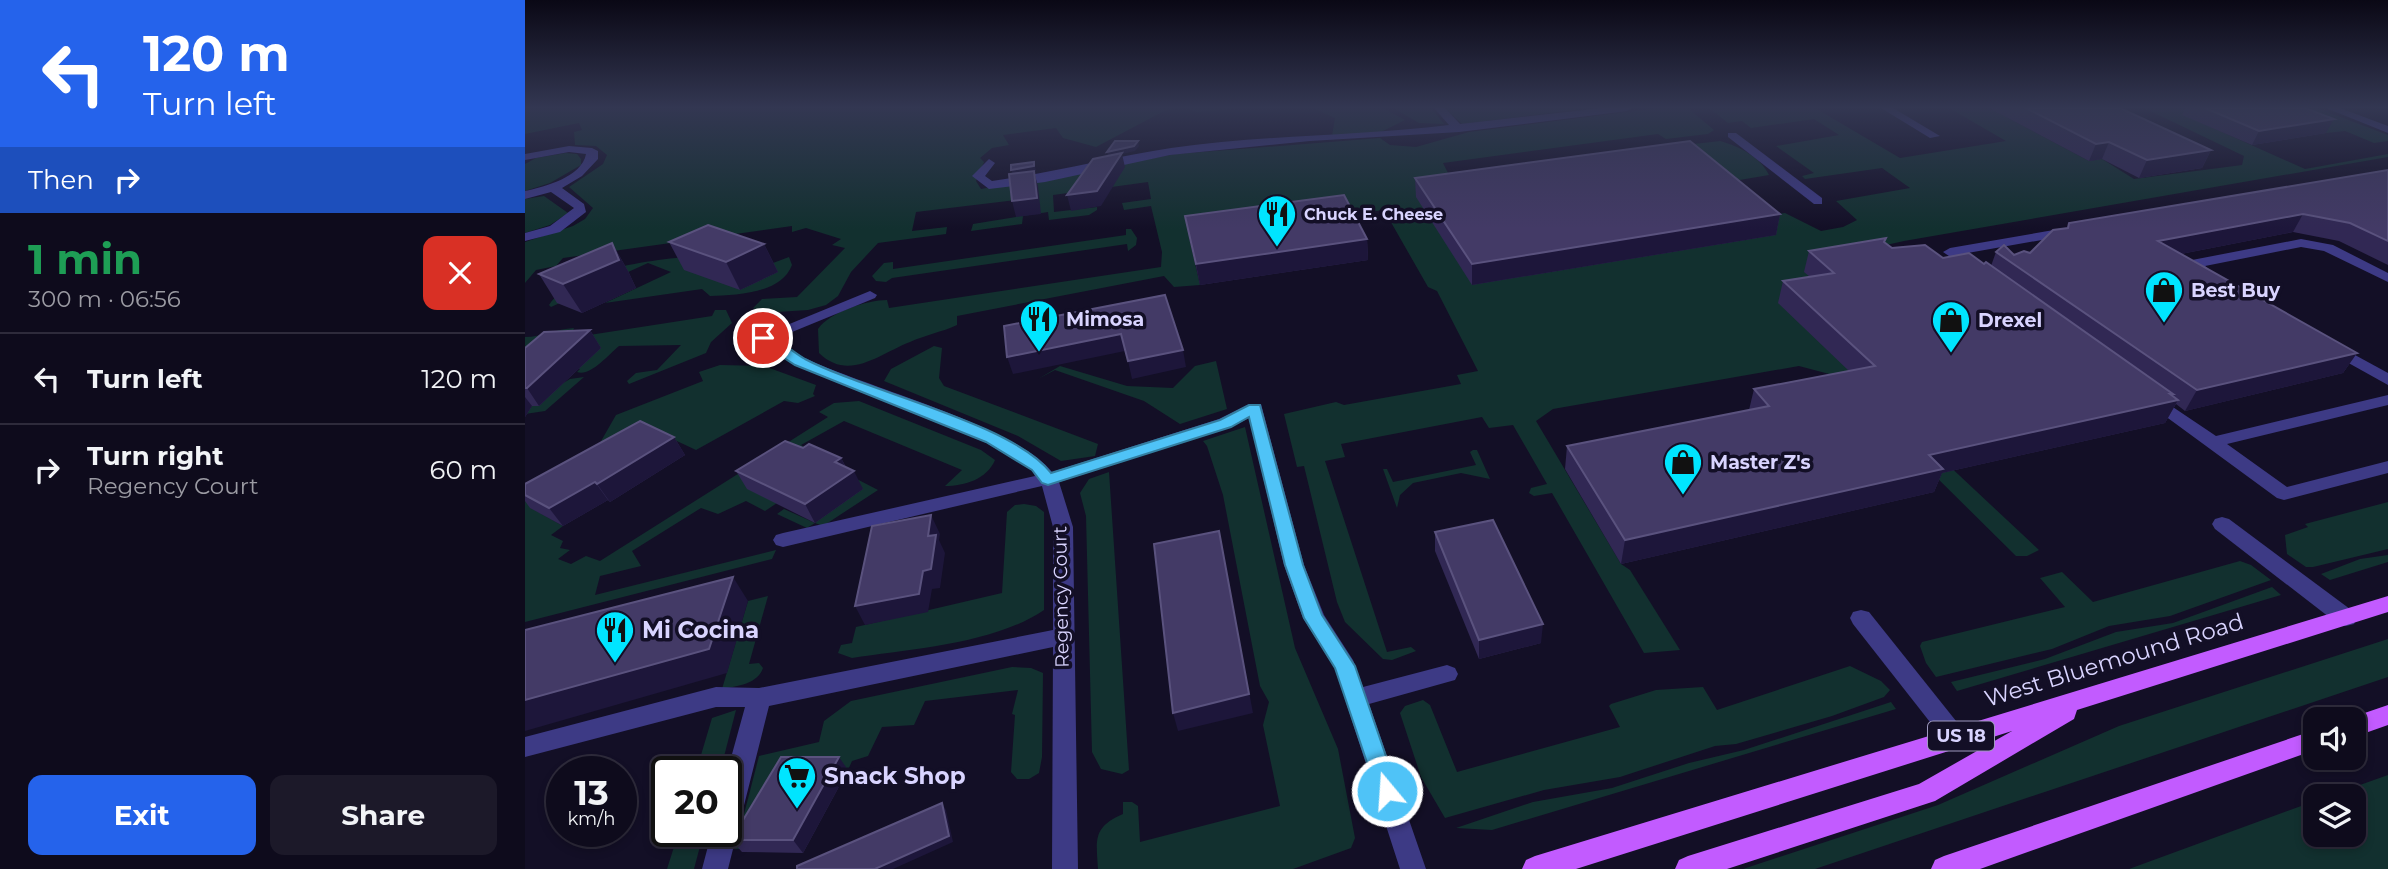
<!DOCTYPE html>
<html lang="en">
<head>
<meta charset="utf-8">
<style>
	:root { --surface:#0e0b1c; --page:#1c1929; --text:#f1f3f6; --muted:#9b9ba3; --line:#2e2b3b; --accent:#2563eb }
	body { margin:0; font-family:Montserrat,sans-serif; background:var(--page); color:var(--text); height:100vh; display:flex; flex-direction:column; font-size:26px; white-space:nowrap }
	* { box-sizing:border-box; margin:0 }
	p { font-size:23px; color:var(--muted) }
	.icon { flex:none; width:38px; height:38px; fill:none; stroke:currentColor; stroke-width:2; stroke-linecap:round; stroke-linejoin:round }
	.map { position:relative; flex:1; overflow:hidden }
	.sheet { display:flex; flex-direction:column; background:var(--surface); width:525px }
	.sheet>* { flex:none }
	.top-card { background:#2563eb; color:#fff; overflow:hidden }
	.tools { position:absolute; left:1778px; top:707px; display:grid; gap:14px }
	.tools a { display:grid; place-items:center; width:63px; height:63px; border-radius:14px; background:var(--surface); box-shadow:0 4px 10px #0003,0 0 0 2px var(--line); font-size:35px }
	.speed { position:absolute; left:21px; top:756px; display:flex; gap:14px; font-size:35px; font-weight:700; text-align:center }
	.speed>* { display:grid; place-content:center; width:91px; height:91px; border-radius:50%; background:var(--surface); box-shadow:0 4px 10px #0003,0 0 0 2px var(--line); line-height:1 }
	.speed small { font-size:18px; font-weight:400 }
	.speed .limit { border:4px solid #111; border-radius:10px; background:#fff; color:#111 }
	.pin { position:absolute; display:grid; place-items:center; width:60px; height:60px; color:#fff; margin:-30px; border:4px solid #fff; border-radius:50%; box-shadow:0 2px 7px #0007 }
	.me { position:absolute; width:77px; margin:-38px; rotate:342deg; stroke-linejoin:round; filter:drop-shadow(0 0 5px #0008) }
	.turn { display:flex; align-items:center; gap:24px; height:147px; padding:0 28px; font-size:32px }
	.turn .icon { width:91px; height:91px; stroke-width:2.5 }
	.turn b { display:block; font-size:49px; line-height:60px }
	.then { display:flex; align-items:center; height:66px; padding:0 28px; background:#0003; gap:14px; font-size:26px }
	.round { display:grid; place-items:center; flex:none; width:74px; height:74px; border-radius:14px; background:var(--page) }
	.headline { display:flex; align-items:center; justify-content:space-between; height:119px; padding:0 28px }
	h1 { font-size:42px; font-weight:700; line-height:52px; color:#1e9e55 }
	.action { display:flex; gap:14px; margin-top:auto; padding:14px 28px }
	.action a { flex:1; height:80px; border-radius:14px; background:var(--accent); color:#fff; font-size:28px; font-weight:700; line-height:80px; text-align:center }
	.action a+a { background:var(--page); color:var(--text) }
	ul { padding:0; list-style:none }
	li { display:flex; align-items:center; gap:21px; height:91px; padding:0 28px; border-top:2px solid var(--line) }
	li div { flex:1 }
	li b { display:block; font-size:26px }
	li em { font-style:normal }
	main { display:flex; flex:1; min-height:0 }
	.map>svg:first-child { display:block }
</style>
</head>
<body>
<main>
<section class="sheet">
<div class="top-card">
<div class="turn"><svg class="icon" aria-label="left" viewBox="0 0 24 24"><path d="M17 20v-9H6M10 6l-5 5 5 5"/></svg><div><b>120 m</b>Turn left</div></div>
<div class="then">Then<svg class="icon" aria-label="right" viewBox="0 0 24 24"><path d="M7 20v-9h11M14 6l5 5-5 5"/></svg></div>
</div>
<div class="headline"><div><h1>1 min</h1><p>300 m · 06:56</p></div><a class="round" style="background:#d93025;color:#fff"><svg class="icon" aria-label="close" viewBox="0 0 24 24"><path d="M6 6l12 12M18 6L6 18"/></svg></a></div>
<ul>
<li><svg class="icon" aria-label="left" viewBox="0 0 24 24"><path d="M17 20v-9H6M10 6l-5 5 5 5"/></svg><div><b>Turn left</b></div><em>120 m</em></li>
<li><svg class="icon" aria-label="right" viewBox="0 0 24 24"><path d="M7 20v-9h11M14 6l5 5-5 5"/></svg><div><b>Turn right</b><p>Regency Court</p></div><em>60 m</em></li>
</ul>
<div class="action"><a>Exit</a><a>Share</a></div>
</section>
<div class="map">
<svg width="1863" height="869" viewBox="0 0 1863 869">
	<rect width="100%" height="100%" fill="#130f26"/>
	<g fill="#12302f">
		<path d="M 0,108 L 713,108 L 672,112 L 661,108 L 641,110 L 571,147 L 538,138 L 531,128 L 478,135 L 484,145 L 467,148 L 455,158 L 459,162 L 451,181 L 456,189 L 651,154 L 855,138 L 865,145 L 891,147 L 944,132 L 1134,108 L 1163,108 L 1189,130 L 1183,134 L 1141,139 L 1133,134 L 918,163 L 925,177 L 1230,217 L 1260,213 L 1296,231 L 1318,227 L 1332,220 L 1311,201 L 1385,188 L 1357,168 L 1280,179 L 1277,176 L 1289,173 L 1251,146 L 1314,135 L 1289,119 L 1226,128 L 1217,121 L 1203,123 L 1184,108 L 1290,108 L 1375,158 L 1481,141 L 1424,108 L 1464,108 L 1564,161 L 1577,159 L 1609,179 L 1717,165 L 1719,156 L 1619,108 L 1703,108 L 1659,115 L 1780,169 L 1863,154 L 1863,157 L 1379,241 L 1281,263 L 1419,461 L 1514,550 L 1502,556 L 1491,556 L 1308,375 L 1274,366 L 1028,409 L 1011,421 L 1096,564 L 1105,570 L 1155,650 L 1119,653 L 1027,493 L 1009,496 L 1004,493 L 1006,488 L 1022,484 L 988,425 L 964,428 L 957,417 L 816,444 L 820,457 L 800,461 L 862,652 L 886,647 L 891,651 L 867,660 L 858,659 L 820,622 L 812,602 L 779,466 L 772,467 L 759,414 L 811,402 L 819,405 L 936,384 L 932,375 L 953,371 L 912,291 L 903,287 L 859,210 L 664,237 L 675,285 L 649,287 L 639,276 L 432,316 L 432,325 C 417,332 400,335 385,342 C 354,354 324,382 294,353 L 293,329 C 305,312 342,300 362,300 L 364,308 L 636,267 L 637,252 L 626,206 L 599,210 L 597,203 L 626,199 L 623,182 L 528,195 L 529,212 L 572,207 L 572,210 L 564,215 L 524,220 L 523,212 L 498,216 L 497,224 L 446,231 L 448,224 L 491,217 L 491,200 L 391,212 L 387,231 L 422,227 L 421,234 L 353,243 L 326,272 L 313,296 L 301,305 L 283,310 L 237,313 L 228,308 L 237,299 L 272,297 L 320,248 L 307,245 L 316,239 L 281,228 L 267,232 L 267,226 L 38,258 L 31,266 L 11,270 L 0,283 L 0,242 L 48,226 L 60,219 L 68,208 L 44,187 L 78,164 L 82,155 L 71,146 L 50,145 L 49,132 L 57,130 L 54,123 L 0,134 Z"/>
		<polygon points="788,108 858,108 880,120 854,133 807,136 810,118"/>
		<polygon points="868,108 906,108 919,124 894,123"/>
		<polygon points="920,108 1064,108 937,124"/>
		<polygon points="1751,108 1792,108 1863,135 1863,141 1849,143 1820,131 1801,133 1748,112"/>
		<path d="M 1195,141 C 1214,146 1235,157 1244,175 L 1191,184 L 1151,146 Z"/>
		<polygon points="41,153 52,154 56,159 56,165 25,183 0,191 0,164 11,158"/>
		<polygon points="19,196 43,213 25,225 0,233 0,199"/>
		<polygon points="601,229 606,229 612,238 611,245 603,251 602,244 367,278 361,282 351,281 347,276 359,263 368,262 368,269 601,235"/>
		<path d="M 197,253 L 248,263 L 264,257 L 267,265 C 256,294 211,295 185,296 L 177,289 L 80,303 L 146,272 L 123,263 L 26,307 L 24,305 C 54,262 148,259 197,253 Z"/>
		<path d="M 190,310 L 201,310 L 207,323 L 186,342 L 181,353 L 104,384 L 102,381 L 111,373 L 132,370 L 156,345 L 94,346 C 82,356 65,377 52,372 L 55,369 L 0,350 L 0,337 C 17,337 31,329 49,328 L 45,338 L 187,316 Z"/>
		<polygon points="409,346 417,348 414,378 419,386 573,444 570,456 536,461 493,436 359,381 366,369"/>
		<polygon points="691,361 702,409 655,424 619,401 530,370 513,379 535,366 602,386 648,388 670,366"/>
		<path d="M 195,365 L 239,366 L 291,385 L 288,394 L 290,396 L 273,403 L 259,401 L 171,450 L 139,435 L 6,508 L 38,526 L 26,535 L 38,541 L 35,548 L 45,550 L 33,559 L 46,564 L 61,556 L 75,561 L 303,417 L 294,412 L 309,403 L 334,401 L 456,450 L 470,460 C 462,479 440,486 420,486 L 437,470 L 319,421 L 276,445 L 289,453 L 252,503 L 240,511 L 221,501 L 193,514 L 176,508 L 107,551 L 116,566 L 75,576 L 70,595 L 251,550 L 247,559 L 0,622 L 0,500 L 60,469 L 91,415 L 178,381 L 174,372 Z"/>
		<polygon points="59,377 20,411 0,414 0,406 45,379"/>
		<path d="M 720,427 L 770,648 L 813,749 L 830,838 L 826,848 L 768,869 L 573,869 C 571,839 568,827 598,814 L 598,802 L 607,802 L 613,806 L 615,842 L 755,806 L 738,725 L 744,702 L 735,686 L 698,495 L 682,446 L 678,441 Z"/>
		<polygon points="948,450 952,450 965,479 936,473 888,483 875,495 872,508 858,469 862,469 868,482 951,465 945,452"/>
		<polygon points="584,472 604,770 597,774 576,769 567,752 561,516 555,493 564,479"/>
		<polygon points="326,476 353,490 298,526 290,523 282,528 252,514 259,509 290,523"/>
		<polygon points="1863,502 1863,549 1788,567 1781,567 1762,554 1760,535 1783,527 1780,524"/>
		<path d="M 499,504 L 511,506 L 519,512 L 519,610 C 469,644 386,649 327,658 L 313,653 L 316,645 L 327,643 L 331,627 L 477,593 L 482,512 L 490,505 Z"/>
		<polygon points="1863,555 1863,562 1805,580 1796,574 1835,559"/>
		<polygon points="1715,561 1726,565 1746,580 1645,616 1584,626 1527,649 1411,677 1401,663 1395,646 1397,642 1540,607 1515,578 1537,572 1568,602"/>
		<polygon points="1747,587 1756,595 1432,691 1426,682 1520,659 1591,632 1648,623"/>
		<path d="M 243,596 L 224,664 L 234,663 L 238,668 C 233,684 212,686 197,689 L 223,601 Z"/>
		<polygon points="1863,639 1863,677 1290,869 1218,869 1413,805 1594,726"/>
		<polygon points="1325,666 1356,681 1365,690 1359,697 1307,716 1211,744 1190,746 1095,777 1019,790 920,818 896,777 875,713 880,706 898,700 905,705 932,772 1095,727 1084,706 1086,704 1131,690 1178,687 1192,710"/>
		<polygon points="487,667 506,668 518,673 517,757 514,773 504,779 492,779 486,772 490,715 487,714 493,690 400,701 389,725 357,727 343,756 327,761 323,770 265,770 219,849 210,849 234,756 294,742 299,721 326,701"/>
		<polygon points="1366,702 1371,709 967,830 931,828 1008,802 1087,788 1164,763 1219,750"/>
		<polygon points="211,710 195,772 171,772 187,718"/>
		<polygon points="1863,775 1863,869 1604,869 1790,801 1790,835 1829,835 1829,796 1804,796"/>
		<polygon points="154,831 179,831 169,869 142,869"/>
	</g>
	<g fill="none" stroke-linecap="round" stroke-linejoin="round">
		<g fill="#3d3a85" fill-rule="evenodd">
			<path d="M 909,108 L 920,108 L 935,124 L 1077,108 L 1107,108 L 1102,111 L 934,132 L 785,141 L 645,155 L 520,182 L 464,189 L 447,176 L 464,159 L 470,163 L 460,176 L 467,181 C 527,173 586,157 646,148 C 738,135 832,136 924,125 Z"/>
			<polygon points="1356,108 1368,108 1415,136 1405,138"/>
			<polygon points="1801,108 1815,108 1863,126 1863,133"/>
			<polygon points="1203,133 1211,133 1297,198 1297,204 1289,204 1203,137"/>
			<path d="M 44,146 L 67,148 L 73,151 L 73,159 L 57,176 L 37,188 L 59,204 L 61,212 L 35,232 L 0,241 L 0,233 L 25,226 L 49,208 L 26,192 L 0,199 L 0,191 C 19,187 57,177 61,154 L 44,152 L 0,160 L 0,154 Z"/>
			<polygon points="1546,227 1551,228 1551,234 1437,254 1456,269 1449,273 1418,252 1425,248"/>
			<polygon points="1776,239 1808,245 1863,273 1863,282 1799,251 1776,247 1680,266 1694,278 1687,282 1667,271 1667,260"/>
			<path d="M 345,291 L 352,295 L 350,298 L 250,339 C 260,345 271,354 282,359 C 338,386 493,427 527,472 L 694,419 L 724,404 L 736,404 L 779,565 L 799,615 L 828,660 L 838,687 L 922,665 L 930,668 L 933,674 L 930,680 L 844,704 L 901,869 L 875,869 L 810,668 L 778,618 L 759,565 L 724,418 L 706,427 L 534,482 L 548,527 L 553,869 L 527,869 L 528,647 L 244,706 L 203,869 L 177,869 L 187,831 L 201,831 L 201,776 L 220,707 L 191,707 L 0,757 L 0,737 L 191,687 L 234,688 L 528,630 L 528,527 L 517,486 L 258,547 L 251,545 L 248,540 L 251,535 L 258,533 L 510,476 L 507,470 L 460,442 L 269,365 L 230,338 Z"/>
			<polygon points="1808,343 1863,373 1863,385 1802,351 1800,348"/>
			<polygon points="1627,393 1691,436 1863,395 1863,405 1702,444 1762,487 1863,461 1863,473 1759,500 1752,498 1621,402 1619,398"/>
			<polygon points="1697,517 1704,519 1829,612 1832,618 1829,624 1821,626 1813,624 1690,529 1687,524 1690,519"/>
			<polygon points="1336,610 1344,612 1439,731 1443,738 1439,745 1431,748 1423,745 1328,624 1325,618 1328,612"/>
		</g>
		<g fill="#c25bff" fill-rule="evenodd">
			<polygon points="1863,596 1863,612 1552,710 1549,719 1410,801 1202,869 1150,869 1154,860 1163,856 1394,784 1487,731 1051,869 997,869 1001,860 1010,856"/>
			<polygon points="1863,705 1863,725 1829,737 1829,719 1822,719"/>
			<polygon points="1790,730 1790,750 1455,869 1406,869 1410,860 1419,856"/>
		</g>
	</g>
	<g fill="#312854">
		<polygon points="1464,108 1595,108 1686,150 1677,168 1614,178 1577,159 1564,161"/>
		<polygon points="1659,108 1780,108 1801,133 1727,145 1657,115 1660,108"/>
		<polygon points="1863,170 1863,265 1814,241 1768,232 1656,254 1832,353 1818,373 1660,411 1651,404 1640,423 1417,473 1409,492 1096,564 1040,469 1042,446 1224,410 1229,389 1324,371 1253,303 1258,281 1285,277 1279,272 1284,251 1360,243 1367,248 1418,258 1466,266 1471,252 1489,255 1505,253 1542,228 1544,223"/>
		<polygon points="890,178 1255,214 1251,235 947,285 891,197"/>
		<polygon points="660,216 842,239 843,260 675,285"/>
		<polygon points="144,242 239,244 253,272 215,290 159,270"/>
		<polygon points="87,243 103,271 111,288 57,313 32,303 14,274"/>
		<polygon points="65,330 76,348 14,406 7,406 0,417 0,348"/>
		<polygon points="149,437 160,455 85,502 83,500 38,526 5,508 0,501 0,484"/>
		<polygon points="278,448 316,458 321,467 338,489 290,523 222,489 211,471"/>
		<polygon points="910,532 1016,643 954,659 910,551"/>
		<polygon points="323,770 278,853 217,852 206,840"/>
	</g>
	<g fill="#1d163a">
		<polygon points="1809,119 1801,133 1727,145 1734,131"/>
		<polygon points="613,141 614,146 610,151 597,154 600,167 576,206 546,211 542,195 583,157 582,152"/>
		<polygon points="1584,142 1577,159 1564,161 1571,144"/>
		<polygon points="1686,150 1677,168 1614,178 1622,160"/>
		<polygon points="509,162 511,171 509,172 513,186 516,214 491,217 487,201 488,175 486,170"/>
		<polygon points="1255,214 1251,235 947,285 947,264"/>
		<polygon points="1778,214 1768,232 1625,260 1633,241"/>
		<polygon points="842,239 843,260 675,285 671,264"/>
		<polygon points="87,243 103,271 111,288 57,313 38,284"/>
		<polygon points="239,244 253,272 215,290 201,262"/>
		<polygon points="65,330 76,348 14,406 2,388"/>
		<polygon points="596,334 600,351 488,374 482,357"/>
		<polygon points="658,350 661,367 607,379 603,361"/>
		<polygon points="1832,353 1818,373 1660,411 1672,390"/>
		<polygon points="1648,394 1644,402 1653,400 1640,423 1417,473 1409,492 1096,564 1100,540 1404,455"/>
		<polygon points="0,397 7,406 0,417"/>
		<polygon points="149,437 160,455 85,502 72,484"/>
		<polygon points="316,458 324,474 329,471 338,489 290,523 280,504 310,462"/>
		<polygon points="70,482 83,500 38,526 24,508"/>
		<polygon points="406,515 415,534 414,540 420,553 415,588 407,589 403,612 340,625 330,606 403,536"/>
		<polygon points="694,531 728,713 653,731 648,713"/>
		<polygon points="208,577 223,601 202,673 0,731 0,700"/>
		<polygon points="1018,624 1016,643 954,659 954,640"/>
		<polygon points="314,757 323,770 278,853 268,840"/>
		<polygon points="417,803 421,810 428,842 368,869 350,869"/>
	</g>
	<g fill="#433a66" stroke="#5a527e" stroke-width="2">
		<polygon points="1501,108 1595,108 1686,150 1622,160 1584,142 1571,144"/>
		<polygon points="1680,108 1780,108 1809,119 1734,131"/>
		<polygon points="590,141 613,141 609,146 582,152"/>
		<polygon points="1165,141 1255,214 947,264 890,178"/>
		<polygon points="597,153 572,191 542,195 568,159"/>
		<polygon points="509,162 509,166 486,170 486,165"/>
		<polygon points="1863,170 1863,241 1825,223 1778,214 1633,241 1832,353 1672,390 1471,252 1479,245 1489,255 1499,251 1505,253 1528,230 1543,228 1544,223"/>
		<polygon points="509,171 512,198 487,201 484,174"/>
		<polygon points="819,195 842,239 671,264 660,216"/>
		<polygon points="183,225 239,244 201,262 144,242"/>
		<polygon points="1361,238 1359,242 1367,248 1400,245 1418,258 1444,253 1459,264 1461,262 1648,394 1645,394 1653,400 1404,455 1418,469 1100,540 1042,446 1244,406 1229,389 1350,366 1258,281 1309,273 1284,251"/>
		<polygon points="87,243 94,260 38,284 14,274"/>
		<polygon points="640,295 658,350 603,361 596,334 482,357 479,326"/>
		<polygon points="65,330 2,388 0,388 0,348 19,332"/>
		<polygon points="115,421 149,437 72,484 70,482 24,508 0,495 0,484"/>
		<polygon points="260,441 278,448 284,444 316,458 310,462 329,471 280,504 211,471"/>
		<polygon points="406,515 403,536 411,535 406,569 398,571 394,594 330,606 347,526"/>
		<polygon points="968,520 1018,624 954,640 910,532"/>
		<polygon points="694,531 724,694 648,713 629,544"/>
		<polygon points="208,577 184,649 0,700 0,630"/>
		<polygon points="256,757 314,757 268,840 206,840"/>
		<polygon points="417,803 424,836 350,869 272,869 272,866"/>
	</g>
	<linearGradient id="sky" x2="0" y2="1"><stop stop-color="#0a0815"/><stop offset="0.47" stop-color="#333752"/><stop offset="1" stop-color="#333752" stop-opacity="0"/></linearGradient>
	<rect width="1863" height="229" fill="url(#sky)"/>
	<path fill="#4fc3f7" stroke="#337fa1" stroke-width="2" d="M 238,334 C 254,338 266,351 280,359 C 340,391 488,423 526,473 L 695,420 L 724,405 L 735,405 L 778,565 L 797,615 L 830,666 L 873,791 L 870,798 L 862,801 L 854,798 L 810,668 L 779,618 L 760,565 L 724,417 L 706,427 L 523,485 L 517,483 L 507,470 L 461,442 L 270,365 L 233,341 L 231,338 Z"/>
	<defs>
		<g id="restaurant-pin" transform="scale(2.0125)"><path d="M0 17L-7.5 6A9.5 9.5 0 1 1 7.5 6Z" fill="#00e5ff" stroke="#130f26"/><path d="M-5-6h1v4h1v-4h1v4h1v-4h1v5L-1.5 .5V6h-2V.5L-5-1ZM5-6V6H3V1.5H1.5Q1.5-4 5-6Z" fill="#111"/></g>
		<g id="shop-pin" transform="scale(2.0125)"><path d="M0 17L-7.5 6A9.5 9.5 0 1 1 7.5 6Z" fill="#00e5ff" stroke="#130f26"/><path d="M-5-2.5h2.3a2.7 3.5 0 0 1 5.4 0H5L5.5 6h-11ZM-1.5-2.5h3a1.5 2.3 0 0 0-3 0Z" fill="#111"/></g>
		<g id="supermarket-pin" transform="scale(2.0125)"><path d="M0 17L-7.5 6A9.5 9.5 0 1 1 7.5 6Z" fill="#00e5ff" stroke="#130f26"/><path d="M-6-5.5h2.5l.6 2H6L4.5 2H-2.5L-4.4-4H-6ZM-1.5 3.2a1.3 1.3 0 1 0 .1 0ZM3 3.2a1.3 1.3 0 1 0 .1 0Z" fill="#111"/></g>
	</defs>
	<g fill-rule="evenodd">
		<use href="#restaurant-pin" x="752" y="214"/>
		<use href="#shop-pin" x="1639" y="290"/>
		<use href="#restaurant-pin" x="514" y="319"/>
		<use href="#shop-pin" x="1426" y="320"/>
		<use href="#shop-pin" x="1158" y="462"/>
		<use href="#restaurant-pin" x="90" y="630"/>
		<use href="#supermarket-pin" x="272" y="776"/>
	</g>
	<g text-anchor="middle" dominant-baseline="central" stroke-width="7" stroke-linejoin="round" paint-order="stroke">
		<g font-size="16" font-weight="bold" fill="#d9d4ff" stroke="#130f26" text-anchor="start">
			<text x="779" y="214">Chuck E. Cheese</text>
		</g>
		<rect fill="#130f26" stroke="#9e99be" stroke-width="2" x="1403" y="721.5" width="66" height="29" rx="5"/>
		<g font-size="18" font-weight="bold" fill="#d9d4ff">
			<text x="1436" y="736">US 18</text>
		</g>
		<g font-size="19" font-weight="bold" fill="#d9d4ff" stroke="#130f26" text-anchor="start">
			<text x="1666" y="290">Best Buy</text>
			<text x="541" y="319">Mimosa</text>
			<text x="1453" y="320">Drexel</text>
			<text x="1185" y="462">Master Z's</text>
		</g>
		<g font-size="19" fill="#d9d4ff" stroke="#130f26">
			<text transform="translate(536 597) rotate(-91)">Regency Court</text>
		</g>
		<g font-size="23" font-weight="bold" fill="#d9d4ff" stroke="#130f26" text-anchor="start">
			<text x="117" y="630">Mi Cocina</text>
			<text x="299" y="776">Snack Shop</text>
		</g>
		<g font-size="23" fill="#d9d4ff" stroke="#130f26">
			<text transform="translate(1589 660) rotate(-17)">West Bluemound Road</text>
		</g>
	</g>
</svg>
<div class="tools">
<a><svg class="icon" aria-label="sound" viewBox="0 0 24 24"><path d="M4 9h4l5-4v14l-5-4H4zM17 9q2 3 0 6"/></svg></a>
<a><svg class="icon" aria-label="layers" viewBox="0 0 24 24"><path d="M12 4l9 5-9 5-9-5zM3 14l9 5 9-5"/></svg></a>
</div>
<div class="speed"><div>13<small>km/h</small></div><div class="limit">20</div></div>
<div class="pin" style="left:238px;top:338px;background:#d93025"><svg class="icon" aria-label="arrive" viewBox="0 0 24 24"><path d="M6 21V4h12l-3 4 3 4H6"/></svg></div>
<svg class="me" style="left:862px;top:791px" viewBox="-20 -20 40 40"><circle r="17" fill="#4fc3f7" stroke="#fff" stroke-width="3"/><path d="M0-11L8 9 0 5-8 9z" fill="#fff"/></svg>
</div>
</main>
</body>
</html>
